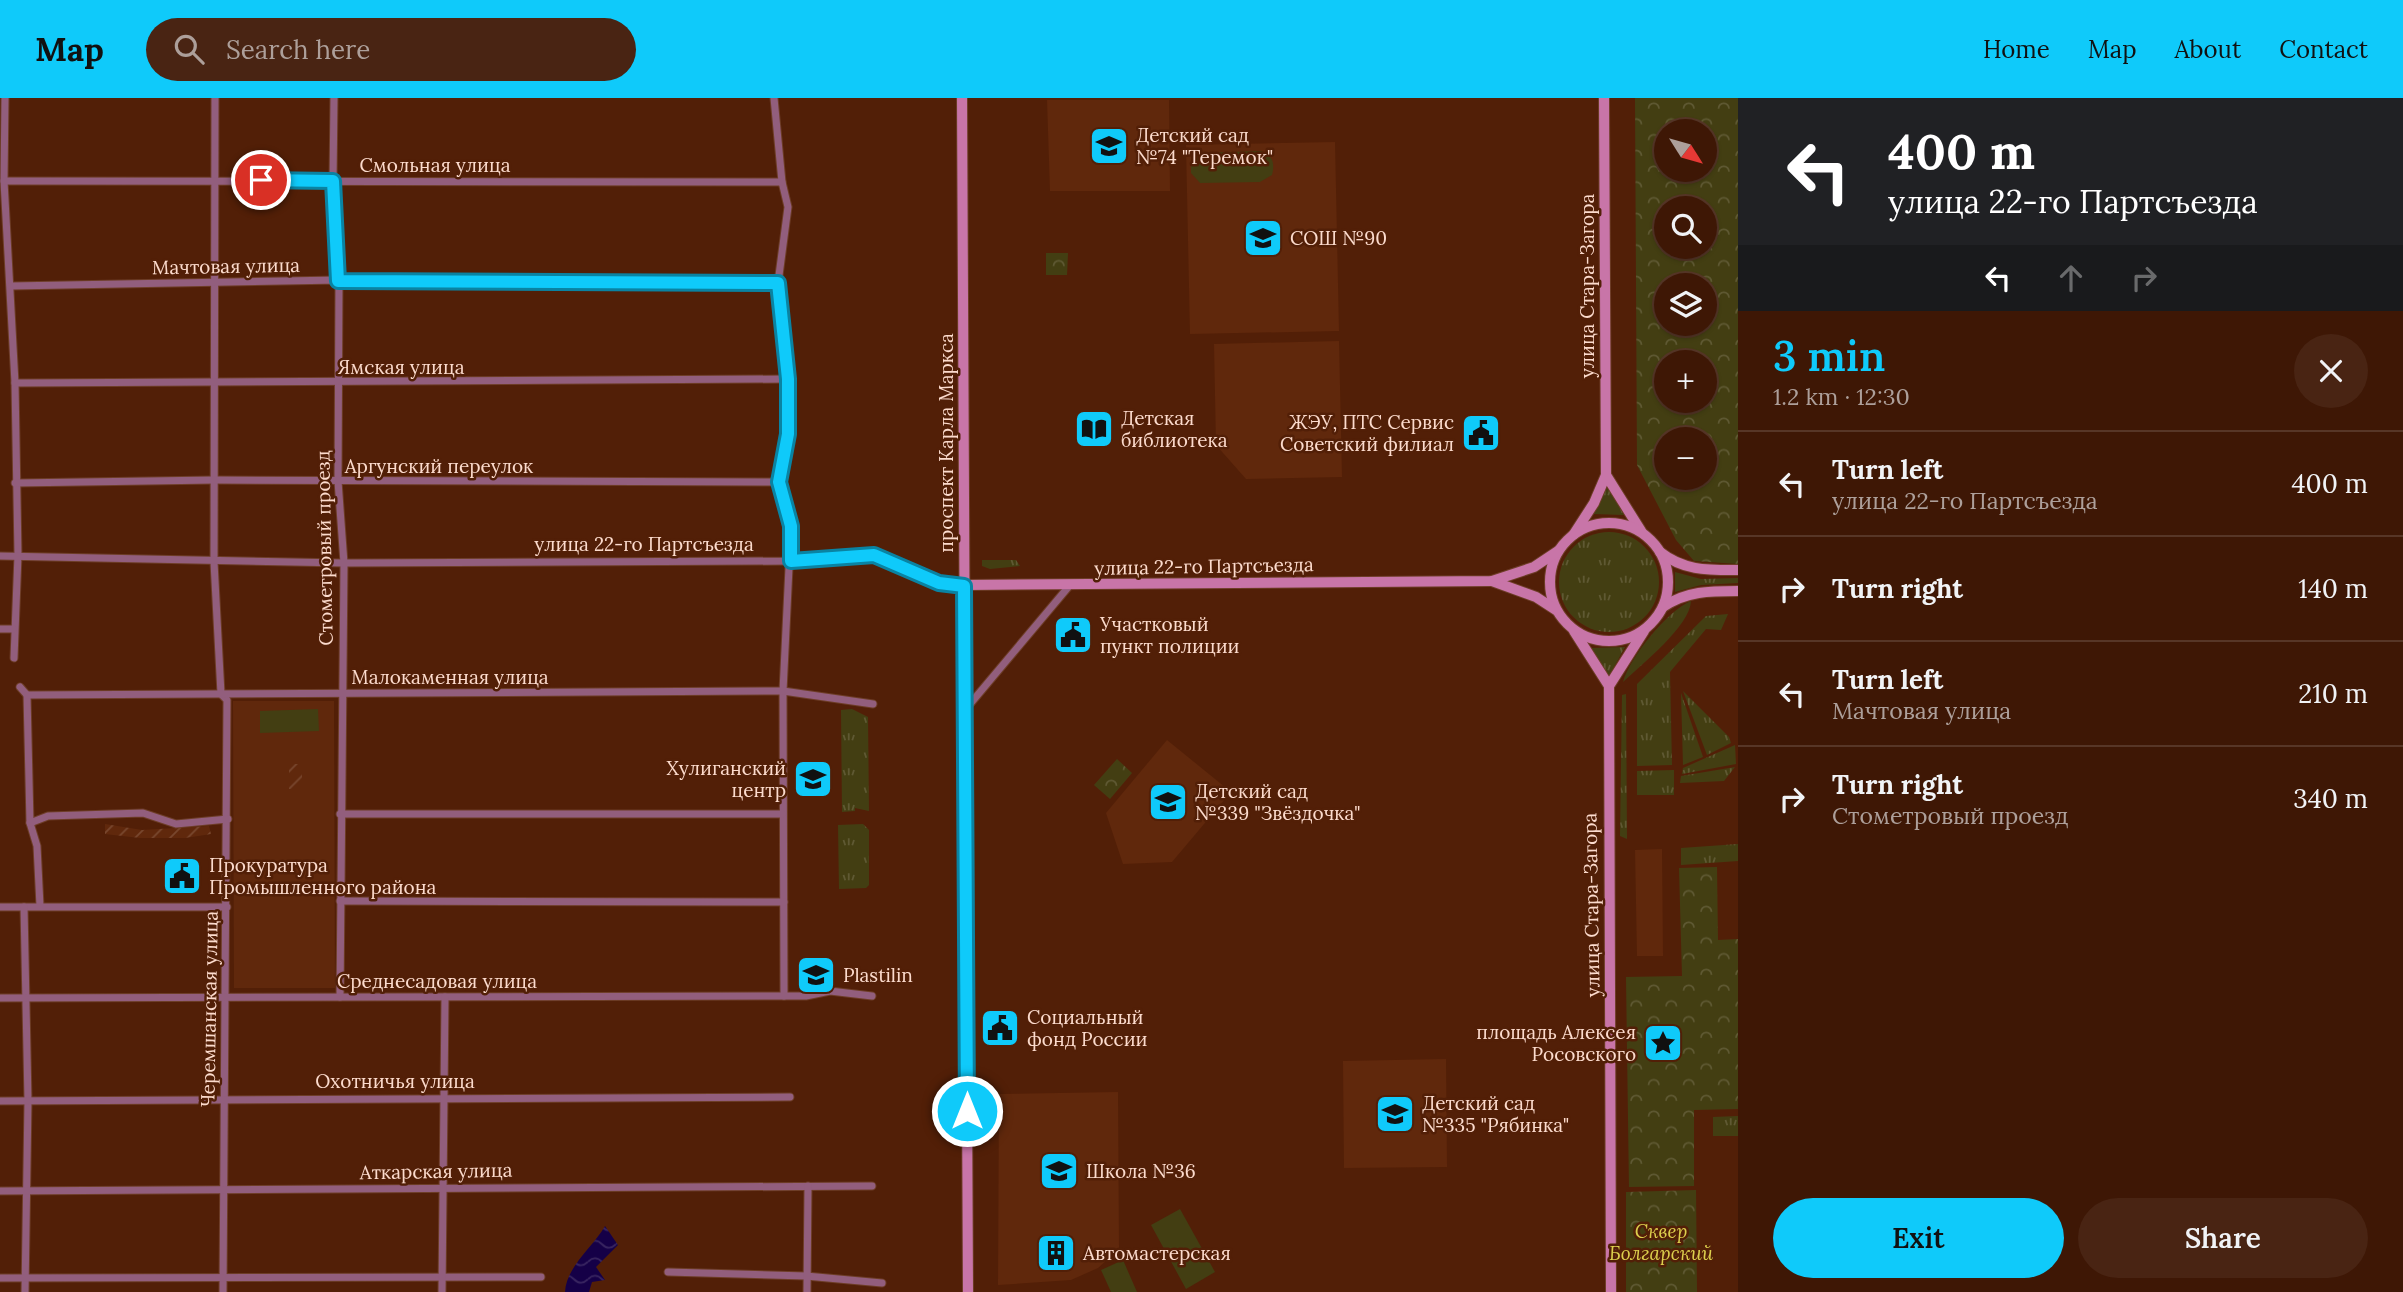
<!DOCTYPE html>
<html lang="en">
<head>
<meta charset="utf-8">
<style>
	:root { --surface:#3e1705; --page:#492413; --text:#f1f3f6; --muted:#ad9f9a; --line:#573627; --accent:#0fcafa }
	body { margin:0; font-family:Lora,serif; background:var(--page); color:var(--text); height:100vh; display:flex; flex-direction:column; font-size:26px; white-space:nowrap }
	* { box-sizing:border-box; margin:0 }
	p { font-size:23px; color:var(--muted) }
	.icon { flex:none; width:38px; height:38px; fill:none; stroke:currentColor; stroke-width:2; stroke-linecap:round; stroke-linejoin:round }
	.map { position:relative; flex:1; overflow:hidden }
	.details { display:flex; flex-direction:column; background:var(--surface); width:665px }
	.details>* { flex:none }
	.guide { background:#202124; color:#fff; overflow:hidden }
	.needle { width:46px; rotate:127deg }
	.tools { position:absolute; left:1654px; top:21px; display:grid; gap:14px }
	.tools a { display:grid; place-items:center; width:63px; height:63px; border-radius:50%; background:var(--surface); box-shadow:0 2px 5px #0004,0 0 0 2px var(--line); font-size:35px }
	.pin { position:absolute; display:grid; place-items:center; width:60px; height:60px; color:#fff; margin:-30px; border:4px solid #fff; border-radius:50%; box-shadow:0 2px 7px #0007 }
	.me { position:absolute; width:77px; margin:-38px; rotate:0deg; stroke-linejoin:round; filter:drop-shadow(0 0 5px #0008) }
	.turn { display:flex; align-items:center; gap:24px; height:147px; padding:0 35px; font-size:32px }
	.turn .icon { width:91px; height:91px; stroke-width:2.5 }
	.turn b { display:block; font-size:49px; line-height:60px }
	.lanes { display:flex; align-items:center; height:66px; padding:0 35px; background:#0003; justify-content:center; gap:35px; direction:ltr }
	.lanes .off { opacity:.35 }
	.round { display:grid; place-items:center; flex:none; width:74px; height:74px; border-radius:37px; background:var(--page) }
	.head { display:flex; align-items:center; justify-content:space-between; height:119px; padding:0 35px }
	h1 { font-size:42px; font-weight:600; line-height:52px; color:var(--accent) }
	.primary-button { display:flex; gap:14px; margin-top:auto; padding:14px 35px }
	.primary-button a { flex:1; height:80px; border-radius:42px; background:var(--accent); color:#111; font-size:28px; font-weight:600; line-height:80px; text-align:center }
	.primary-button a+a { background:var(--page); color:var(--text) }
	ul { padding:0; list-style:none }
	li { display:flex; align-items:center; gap:21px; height:105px; padding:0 35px; border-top:2px solid var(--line) }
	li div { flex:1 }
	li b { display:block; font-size:26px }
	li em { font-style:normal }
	header { display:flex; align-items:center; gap:42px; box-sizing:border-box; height:98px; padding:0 35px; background:var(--accent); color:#111 }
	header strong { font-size:33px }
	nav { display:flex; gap:38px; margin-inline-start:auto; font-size:24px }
	.search { width:490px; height:63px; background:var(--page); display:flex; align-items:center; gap:18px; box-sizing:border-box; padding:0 24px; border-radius:38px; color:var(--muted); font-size:26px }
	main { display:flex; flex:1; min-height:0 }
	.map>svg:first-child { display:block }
</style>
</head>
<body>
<header>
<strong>Map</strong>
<div class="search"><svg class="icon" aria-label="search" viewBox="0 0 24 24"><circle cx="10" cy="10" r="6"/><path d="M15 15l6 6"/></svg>Search here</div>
<nav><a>Home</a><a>Map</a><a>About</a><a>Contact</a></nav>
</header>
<main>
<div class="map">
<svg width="1738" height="1194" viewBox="0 0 1738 1194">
	<defs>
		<pattern id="industrial-furrows" width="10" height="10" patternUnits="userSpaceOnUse" patternTransform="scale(1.75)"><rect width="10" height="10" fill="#60280c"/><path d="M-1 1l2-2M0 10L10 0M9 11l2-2" fill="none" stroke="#78472e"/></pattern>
		<pattern id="grass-tufts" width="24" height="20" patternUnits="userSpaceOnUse" patternTransform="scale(1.75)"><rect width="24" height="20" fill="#433e12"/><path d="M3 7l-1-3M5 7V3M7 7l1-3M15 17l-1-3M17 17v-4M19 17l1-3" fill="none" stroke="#5f5933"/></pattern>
		<pattern id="park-crowns" width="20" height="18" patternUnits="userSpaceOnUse" patternTransform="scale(1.75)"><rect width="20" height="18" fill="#433e12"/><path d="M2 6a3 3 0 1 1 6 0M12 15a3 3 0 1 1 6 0" fill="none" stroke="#5f5933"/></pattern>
		<pattern id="water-waves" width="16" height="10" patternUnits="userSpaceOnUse" patternTransform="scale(1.75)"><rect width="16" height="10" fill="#150047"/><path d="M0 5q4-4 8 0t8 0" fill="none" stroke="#382560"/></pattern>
	</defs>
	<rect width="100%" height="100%" fill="#521f07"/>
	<g fill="#60280c">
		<polygon points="1047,2 1169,2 1170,93 1050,93"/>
		<polygon points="1335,44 1339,233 1190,236 1186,47"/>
		<polygon points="1339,243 1342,379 1246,381 1216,347 1214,246"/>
		<polygon points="233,603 334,603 335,890 234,890"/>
		<polygon points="1167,642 1231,694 1172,764 1123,766 1106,715"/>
		<polygon points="1662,751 1663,858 1637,858 1635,752"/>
		<polygon points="1446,961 1447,1069 1344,1070 1343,963"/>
		<polygon points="1118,994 1119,1151 1098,1170 1071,1182 998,1187 999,996"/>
	</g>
	<g fill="url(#industrial-furrows)">
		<rect x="289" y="666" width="13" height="25"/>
		<polygon points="105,726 142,732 209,728 211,736 185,740 140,740 105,736"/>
	</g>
	<g fill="url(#grass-tufts)">
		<polygon points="1606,385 1624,417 1593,416"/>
		<circle cx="1609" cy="484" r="50"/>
		<polygon points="982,462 1016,462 1020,468 990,471 982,468"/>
		<polygon points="1675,474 1701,481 1738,480 1738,485 1701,487 1675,494"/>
		<path d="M 1691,503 C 1690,528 1642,566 1623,584 C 1630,559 1667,513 1691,503 Z"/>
		<polygon points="1728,516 1721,532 1706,531 1670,574 1672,667 1637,668 1637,586 1706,518"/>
		<polygon points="1625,549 1608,580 1591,550"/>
		<polygon points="1683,593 1729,639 1731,645 1707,657"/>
		<polygon points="1681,595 1703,659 1683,667"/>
		<polygon points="1626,596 1627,741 1620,738 1622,597"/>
		<polygon points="852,611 868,619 869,713 855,710 855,713 842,714 841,612"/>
		<polygon points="1735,647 1736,666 1682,676 1683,670"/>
		<polygon points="1735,669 1724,683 1680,685 1681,678"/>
		<polygon points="1674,672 1674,697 1637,697 1637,673"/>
		<polygon points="863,726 869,732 869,787 866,790 839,791 838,727"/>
		<polygon points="1738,746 1738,763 1681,767 1681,750"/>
		<polygon points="1738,1018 1738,1038 1713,1038 1713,1019"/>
	</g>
	<g fill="url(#park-crowns)" fill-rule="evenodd">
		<path d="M 1635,0 L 1738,0 L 1738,466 L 1694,463 L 1676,442 L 1637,367 ZM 1704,33 L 1704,72 L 1666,72 L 1666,33 ZM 1704,110 L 1704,149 L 1666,149 L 1666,110 ZM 1666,187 L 1704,187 L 1704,226 L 1666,226 ZM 1704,264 L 1704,303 L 1666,303 L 1666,264 ZM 1704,341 L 1704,380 L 1666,380 L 1666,341 Z"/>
		<polygon points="1046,155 1068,155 1067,177 1046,177"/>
		<polygon points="1117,661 1132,675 1110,701 1094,687"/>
		<polygon points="1717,769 1718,842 1738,841 1738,1011 1694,1012 1694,1088 1629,1089 1626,879 1682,878 1679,770"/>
		<polygon points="1696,1092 1697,1194 1626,1194 1626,1094"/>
	</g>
	<g fill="#433e12">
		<path d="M 1261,53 C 1273,58 1275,65 1272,77 L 1260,84 L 1200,85 L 1191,75 L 1191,67 L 1201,55 Z"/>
		<polygon points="318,611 319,633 260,635 260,613"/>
		<polygon points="1180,1111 1215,1174 1186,1191 1151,1127"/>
		<polygon points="1123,1162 1137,1194 1111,1194 1101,1172"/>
	</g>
	<path fill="url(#water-waves)" d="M 605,1128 L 618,1147 L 596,1169 L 605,1182 L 592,1184 L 589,1194 L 565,1194 C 566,1169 593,1149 605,1128 Z"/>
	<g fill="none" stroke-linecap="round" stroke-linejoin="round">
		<g stroke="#6d3d27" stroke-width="9">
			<g id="street">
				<polyline points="5,0 4,83 15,285 18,457 14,560"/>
				<polyline points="215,0 214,464 221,596 227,602 223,1194"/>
				<polyline points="334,0 333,83 339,182 338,383 344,465 340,899"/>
				<polyline points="774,0 782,84 788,109 778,185 788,281 788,336 779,384 791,428 783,593 784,898"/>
				<polyline points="4,83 782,84"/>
				<polyline points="11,188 339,182 778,185"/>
				<polyline points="15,285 788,281"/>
				<polyline points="15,385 214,382 779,384"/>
				<polyline points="0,458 344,465 791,463 874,457 942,486 964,487"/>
				<polyline points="0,531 13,531"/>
				<polyline points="20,589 27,597 30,725 37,748 40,808"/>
				<polyline points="27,597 783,593 873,606"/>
				<polyline points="965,612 1070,487"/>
				<polyline points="340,716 782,716"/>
				<polyline points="30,725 48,718 143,715 176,726 228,721"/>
				<polyline points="340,803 784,804"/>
				<polyline points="0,809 227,809"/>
				<polyline points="24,809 28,1003 25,1194"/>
				<polyline points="0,900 806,898 830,893 872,898"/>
				<polyline points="0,1003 790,999"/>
				<polyline points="0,1093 872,1088"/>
				<polyline points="668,1174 806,1178 882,1185"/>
				<polyline points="0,1180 541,1179"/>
				<polyline points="442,1194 445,899"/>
				<polyline points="807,1194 808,1088"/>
			</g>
		</g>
		<g stroke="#6d3d27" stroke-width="12">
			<g id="secondary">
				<polyline points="962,0 968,1194"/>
				<polyline points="1606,377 1641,433"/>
				<circle cx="1609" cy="484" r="59"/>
				<polyline points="1574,436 1594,405 1606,377 1604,0"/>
				<path d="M 1660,454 C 1684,473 1708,472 1738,472"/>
				<polyline points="1492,483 1536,499 1556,512"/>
				<polyline points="964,487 1492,483 1534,469 1558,453"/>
				<path d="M 1663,509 C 1686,493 1710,493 1738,493"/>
				<polyline points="1574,533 1609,588"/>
				<polyline points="1611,1194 1609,588 1644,533"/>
			</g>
		</g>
		<use href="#street" stroke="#925e7d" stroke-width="7"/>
		<use href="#secondary" stroke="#c875a8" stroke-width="10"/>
	</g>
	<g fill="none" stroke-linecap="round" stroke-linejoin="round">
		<g stroke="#0a83a2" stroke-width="18">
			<polyline id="route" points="261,82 333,83 338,183 778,185 788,281 788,336 779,384 791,428 791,463 874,457 939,485 964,488 967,1013"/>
		</g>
		<use href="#route" stroke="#0fcafa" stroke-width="12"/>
	</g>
	<defs>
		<g id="school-square" transform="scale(2.0125)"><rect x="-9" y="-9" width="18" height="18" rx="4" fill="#0fcafa" stroke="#521f07"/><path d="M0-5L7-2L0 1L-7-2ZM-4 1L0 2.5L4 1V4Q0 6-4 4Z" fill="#111"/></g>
		<g id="library-square" transform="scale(2.0125)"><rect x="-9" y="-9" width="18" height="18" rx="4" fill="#0fcafa" stroke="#521f07"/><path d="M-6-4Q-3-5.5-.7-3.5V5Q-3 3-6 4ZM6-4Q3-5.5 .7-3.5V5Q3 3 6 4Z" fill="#111"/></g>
		<g id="civic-square" transform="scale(2.0125)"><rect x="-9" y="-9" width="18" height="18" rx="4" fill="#0fcafa" stroke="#521f07"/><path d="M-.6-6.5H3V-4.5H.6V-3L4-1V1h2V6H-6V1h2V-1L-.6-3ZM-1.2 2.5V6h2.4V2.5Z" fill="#111"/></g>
		<g id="sight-square" transform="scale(2.0125)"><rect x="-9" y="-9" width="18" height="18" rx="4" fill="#0fcafa" stroke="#521f07"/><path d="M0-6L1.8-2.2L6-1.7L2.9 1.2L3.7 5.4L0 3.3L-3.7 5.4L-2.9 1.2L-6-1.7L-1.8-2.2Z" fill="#111"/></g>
		<g id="building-square" transform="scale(2.0125)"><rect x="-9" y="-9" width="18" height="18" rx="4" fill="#0fcafa" stroke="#521f07"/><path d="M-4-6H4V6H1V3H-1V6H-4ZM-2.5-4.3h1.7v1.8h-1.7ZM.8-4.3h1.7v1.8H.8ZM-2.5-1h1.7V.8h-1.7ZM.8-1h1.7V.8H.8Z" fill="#111"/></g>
	</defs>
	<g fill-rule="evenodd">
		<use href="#school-square" x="1109" y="48"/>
		<use href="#school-square" x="1263" y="140"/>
		<use href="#library-square" x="1094" y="331"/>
		<use href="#civic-square" x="1481" y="335"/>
		<use href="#civic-square" x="1073" y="537"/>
		<use href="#school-square" x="813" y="681"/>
		<use href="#school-square" x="1168" y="704"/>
		<use href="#civic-square" x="182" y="778"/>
		<use href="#school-square" x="816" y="877"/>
		<use href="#civic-square" x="1000" y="930"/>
		<use href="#sight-square" x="1663" y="945"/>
		<use href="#school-square" x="1395" y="1016"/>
		<use href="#school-square" x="1059" y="1073"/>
		<use href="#building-square" x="1056" y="1155"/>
	</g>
	<g text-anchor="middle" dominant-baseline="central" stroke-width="5" stroke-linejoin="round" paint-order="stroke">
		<g font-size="19" fill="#fcdbcd" stroke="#521f07" text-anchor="start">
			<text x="1136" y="37">Детский сад<tspan x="1136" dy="22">№74 "Теремок"</tspan></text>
			<text x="1290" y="140">СОШ №90</text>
			<text x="1121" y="320">Детская<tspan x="1121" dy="22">библиотека</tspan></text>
			<text x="1454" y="324" text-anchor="end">ЖЭУ, ПТС Сервис<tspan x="1454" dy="22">Советский филиал</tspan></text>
			<text x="1100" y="526">Участковый<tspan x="1100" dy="22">пункт полиции</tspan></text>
			<text x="786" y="670" text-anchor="end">Хулиганский<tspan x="786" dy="22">центр</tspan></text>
			<text x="1195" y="693">Детский сад<tspan x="1195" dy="22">№339 "Звёздочка"</tspan></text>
			<text x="209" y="767">Прокуратура<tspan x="209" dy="22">Промышленного района</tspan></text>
			<text x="843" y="877">Plastilin</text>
			<text x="1027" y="919">Социальный<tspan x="1027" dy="22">фонд России</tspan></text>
			<text x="1636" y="934" text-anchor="end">площадь Алексея<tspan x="1636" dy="22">Росовского</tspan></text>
			<text x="1422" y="1005">Детский сад<tspan x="1422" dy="22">№335 "Рябинка"</tspan></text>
			<text x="1086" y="1073">Школа №36</text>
			<text x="1083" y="1155">Автомастерская</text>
		</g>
		<g font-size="19" fill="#fcdbcd" stroke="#521f07">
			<text x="435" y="67">Смольная улица</text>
			<text transform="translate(226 168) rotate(-1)">Мачтовая улица</text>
			<text transform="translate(1587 188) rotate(-90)">улица Стара-Загора</text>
			<text x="401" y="269">Ямская улица</text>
			<text transform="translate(946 345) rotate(-90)">проспект Карла Маркса</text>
			<text x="439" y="368">Аргунский переулок</text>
			<text x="644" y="446">улица 22-го Партсъезда</text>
			<text transform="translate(324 450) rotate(-91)">Стометровый проезд</text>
			<text transform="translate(1204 468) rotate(-1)">улица 22-го Партсъезда</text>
			<text x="450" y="579">Малокаменная улица</text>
			<text transform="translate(1591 807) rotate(-91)">улица Стара-Загора</text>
			<text x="437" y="883">Среднесадовая улица</text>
			<text transform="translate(209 911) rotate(-89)">Черемшанская улица</text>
			<text x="395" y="983">Охотничья улица</text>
			<text transform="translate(436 1073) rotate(-1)">Аткарская улица</text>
		</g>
		<g font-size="19" font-style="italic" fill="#ddcf4d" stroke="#521f07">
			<text x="1661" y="1133">Сквер<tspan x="1661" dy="22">Болгарский</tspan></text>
		</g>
	</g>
</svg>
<div class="tools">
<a><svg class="needle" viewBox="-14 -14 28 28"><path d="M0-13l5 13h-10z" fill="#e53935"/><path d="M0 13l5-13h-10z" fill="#ad9f9a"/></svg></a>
<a><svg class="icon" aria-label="search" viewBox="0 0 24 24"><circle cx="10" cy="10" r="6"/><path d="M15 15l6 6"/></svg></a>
<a><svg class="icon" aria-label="layers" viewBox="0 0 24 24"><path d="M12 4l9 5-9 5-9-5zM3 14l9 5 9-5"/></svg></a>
<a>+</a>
<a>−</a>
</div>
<div class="pin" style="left:261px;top:82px;background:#d93025"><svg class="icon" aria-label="arrive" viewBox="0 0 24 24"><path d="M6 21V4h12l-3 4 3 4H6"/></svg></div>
<svg class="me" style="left:967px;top:1013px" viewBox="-20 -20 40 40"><circle r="17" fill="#0fcafa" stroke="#fff" stroke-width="3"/><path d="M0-11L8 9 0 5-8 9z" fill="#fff"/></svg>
</div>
<section class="details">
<div class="guide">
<div class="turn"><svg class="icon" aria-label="left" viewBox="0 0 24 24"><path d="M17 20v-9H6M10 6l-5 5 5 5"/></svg><div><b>400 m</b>улица 22-го Партсъезда</div></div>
<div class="lanes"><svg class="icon" aria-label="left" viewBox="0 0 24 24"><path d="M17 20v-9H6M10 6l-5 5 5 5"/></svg><svg class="icon off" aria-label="ahead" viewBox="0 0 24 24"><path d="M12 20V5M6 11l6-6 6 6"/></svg><svg class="icon off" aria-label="right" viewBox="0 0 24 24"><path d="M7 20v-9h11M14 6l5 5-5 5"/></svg></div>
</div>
<div class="head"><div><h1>3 min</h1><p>1.2 km · 12:30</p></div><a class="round"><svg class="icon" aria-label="close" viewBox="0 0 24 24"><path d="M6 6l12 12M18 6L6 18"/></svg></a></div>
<ul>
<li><svg class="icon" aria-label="left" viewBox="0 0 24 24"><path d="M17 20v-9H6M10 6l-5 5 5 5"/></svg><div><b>Turn left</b><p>улица 22-го Партсъезда</p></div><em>400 m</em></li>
<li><svg class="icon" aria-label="right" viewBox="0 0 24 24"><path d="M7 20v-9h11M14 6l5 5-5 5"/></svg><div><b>Turn right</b></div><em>140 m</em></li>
<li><svg class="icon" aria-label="left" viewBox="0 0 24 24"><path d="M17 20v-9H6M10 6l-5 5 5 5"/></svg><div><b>Turn left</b><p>Мачтовая улица</p></div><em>210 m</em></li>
<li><svg class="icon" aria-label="right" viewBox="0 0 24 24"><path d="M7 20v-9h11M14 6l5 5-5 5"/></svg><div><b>Turn right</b><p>Стометровый проезд</p></div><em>340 m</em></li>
</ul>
<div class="primary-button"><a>Exit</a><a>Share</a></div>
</section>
</main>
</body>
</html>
